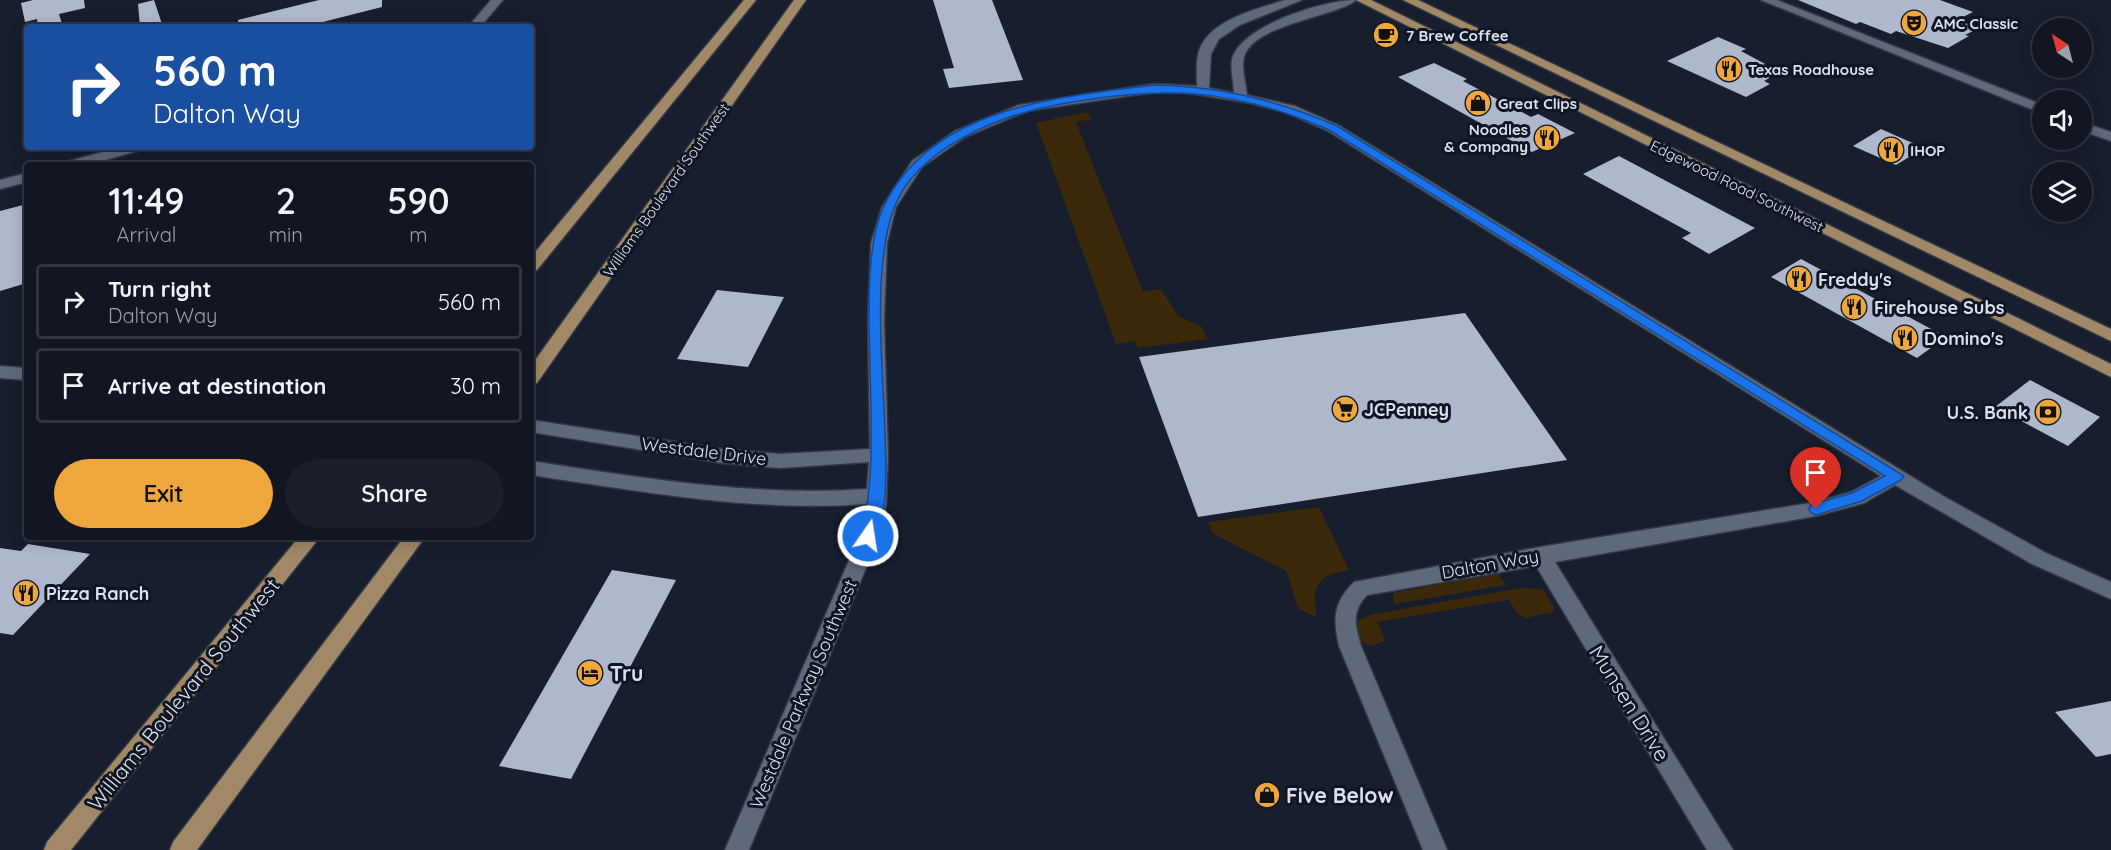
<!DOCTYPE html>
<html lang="en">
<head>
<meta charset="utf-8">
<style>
	:root { --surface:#111622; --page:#1a1f2a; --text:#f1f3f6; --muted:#9c9fa5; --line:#303540; --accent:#eea73c }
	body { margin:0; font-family:Quicksand,sans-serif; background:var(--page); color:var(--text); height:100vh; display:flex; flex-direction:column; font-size:22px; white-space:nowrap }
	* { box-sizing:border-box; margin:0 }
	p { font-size:20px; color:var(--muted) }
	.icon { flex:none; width:33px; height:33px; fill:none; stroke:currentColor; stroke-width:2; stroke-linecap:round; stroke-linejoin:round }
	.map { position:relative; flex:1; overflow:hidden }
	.details { position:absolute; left:24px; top:162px; width:510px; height:378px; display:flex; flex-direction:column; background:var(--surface); border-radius:6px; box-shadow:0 3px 15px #0003,0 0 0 2px var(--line) }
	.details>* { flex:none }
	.banner { position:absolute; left:24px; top:24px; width:510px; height:126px; border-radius:6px; box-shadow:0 3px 15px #0003,0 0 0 2px var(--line); background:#1a4fa0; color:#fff; overflow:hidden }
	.needle { width:39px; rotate:324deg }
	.controls { position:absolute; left:2032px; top:18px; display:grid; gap:12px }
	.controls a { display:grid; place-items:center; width:60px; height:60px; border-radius:50%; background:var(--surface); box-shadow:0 3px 15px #0003,0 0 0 2px var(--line); font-size:30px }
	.pin { position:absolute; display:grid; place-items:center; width:51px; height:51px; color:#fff; margin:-62px -26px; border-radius:50% 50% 50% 0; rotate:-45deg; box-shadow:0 0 6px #0007 }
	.pin .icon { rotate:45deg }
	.me { position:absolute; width:66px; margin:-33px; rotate:13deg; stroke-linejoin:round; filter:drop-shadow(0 0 4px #0008) }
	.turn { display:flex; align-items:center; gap:21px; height:126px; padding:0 30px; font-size:27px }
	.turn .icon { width:78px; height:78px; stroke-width:2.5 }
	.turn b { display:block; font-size:42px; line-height:51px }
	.eta { display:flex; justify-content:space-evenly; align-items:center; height:102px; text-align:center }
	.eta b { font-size:36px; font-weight:600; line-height:42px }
	.button { display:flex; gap:12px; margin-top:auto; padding:12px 30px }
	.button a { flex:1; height:69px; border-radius:36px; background:var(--accent); color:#111; font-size:24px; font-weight:600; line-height:69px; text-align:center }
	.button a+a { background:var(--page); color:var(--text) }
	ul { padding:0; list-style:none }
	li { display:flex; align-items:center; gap:18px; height:75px; margin:0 12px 9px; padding:0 18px; border:3px solid var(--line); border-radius:6px }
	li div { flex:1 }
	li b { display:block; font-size:22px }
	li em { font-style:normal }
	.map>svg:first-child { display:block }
</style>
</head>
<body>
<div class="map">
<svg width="2111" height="850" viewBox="0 0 2111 850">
	<rect width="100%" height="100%" fill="#171e2d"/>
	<g fill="#3c280b">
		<polygon points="1086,112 1093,119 1076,122 1143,292 1161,289 1178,316 1202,327 1208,339 1138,348 1135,341 1116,344 1036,123"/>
		<path d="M 1319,507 L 1349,570 C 1315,576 1312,586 1317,618 L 1298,608 L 1286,571 L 1212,533 L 1208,522 Z"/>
		<polygon points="1498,574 1506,585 1394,604 1393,593"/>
		<polygon points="1521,588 1543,589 1554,607 1553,612 1526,618 1517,613 1509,600 1378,622 1385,641 1372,646 1362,642 1355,621 1374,614"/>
	</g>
	<g fill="#aeb7cb">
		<polygon points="33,0 84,0 85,8 59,14 63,27 38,27 37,19 25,22 21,3"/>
		<polygon points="154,0 163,27 140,27 138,4"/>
		<polygon points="319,0 382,0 382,7 303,27 239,27 238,20"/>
		<polygon points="933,0 992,0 1023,80 949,88 943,69 954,68"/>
		<polygon points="1798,0 1940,0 1973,12 1957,20 1979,28 1965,35 1969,36 1948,48 1896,31 1891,34 1860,22 1856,24"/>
		<polygon points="1718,37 1746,49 1741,51 1780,72 1764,81 1770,84 1746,97 1667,61"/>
		<polygon points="1434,63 1467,79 1463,81 1531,117 1538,114 1575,133 1532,152 1398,77"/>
		<polygon points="1881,129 1924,148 1896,165 1853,146"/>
		<polygon points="1619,156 1755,228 1709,254 1682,238 1691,233 1583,174"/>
		<polygon points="27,204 27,283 0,291 0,211"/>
		<polygon points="1801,259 1946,337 1917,358 1771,277"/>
		<polygon points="717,290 784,297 748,367 677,359"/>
		<polygon points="1465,313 1567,460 1198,517 1139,357"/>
		<polygon points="2030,380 2100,417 2068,446 1995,407"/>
		<polygon points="28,544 90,554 13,635 0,633 0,548 21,551"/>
		<polygon points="612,570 676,580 571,779 499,766"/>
		<polygon points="2111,701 2111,754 2096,757 2055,712"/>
	</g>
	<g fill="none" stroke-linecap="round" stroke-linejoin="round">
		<g stroke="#333844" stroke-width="3">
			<g id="minor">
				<polygon points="491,0 503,0 480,27 468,27"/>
				<path d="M 1285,0 L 1302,0 L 1240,25 L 1219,39 L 1211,54 L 1209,88 L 1234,93 C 1234,83 1229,65 1233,56 C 1246,24 1325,0 1356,0 C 1336,17 1253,24 1244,57 C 1241,67 1246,84 1247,95 L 1295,106 L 1338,125 L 1943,496 L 2046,553 L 2111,582 L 2111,599 L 2032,564 L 1895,485 L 1864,503 L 1816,516 L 1555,562 L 1733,850 L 1707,850 L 1536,566 L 1367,595 C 1351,612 1355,625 1361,646 L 1447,850 L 1423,850 L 1339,646 C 1333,619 1333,603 1354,582 L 1540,547 L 1816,502 L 1851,492 L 1881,476 L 1328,131 L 1285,112 L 1250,103 L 1189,93 L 1154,92 L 1027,111 L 965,137 L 922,167 L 896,207 L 887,243 L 884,321 L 888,455 L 886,506 L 876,544 L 749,850 L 725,850 L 856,544 L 867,504 C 753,512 643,492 531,475 L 531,461 C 643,478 754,497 867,489 L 869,462 L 780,468 L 722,463 L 531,432 L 531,420 L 722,449 L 780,454 L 870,449 L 868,321 L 871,243 L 882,207 L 912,161 L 955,131 L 1019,105 L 1154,84 L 1197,86 C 1197,73 1195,56 1202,44 C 1217,18 1258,9 1285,0 Z"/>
				<polygon points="1761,0 1777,0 2043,105 2043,114"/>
				<polygon points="2082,122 2111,132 2111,141 2082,131"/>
				<polygon points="121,147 143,147 141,150 87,165 64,165 66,162"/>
				<polygon points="27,173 27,182 0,189 0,180"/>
				<polygon points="0,366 27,368 27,380 0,378"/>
			</g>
		</g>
		<g stroke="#333844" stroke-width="3">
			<g id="major">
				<polygon points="744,0 756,0 537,270 531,272 531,257"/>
				<polygon points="794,0 806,0 537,383 531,385 531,366"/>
				<polygon points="1356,0 1371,0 2111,364 2111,377"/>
				<polygon points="1403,0 1418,0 2111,329 2111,341"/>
				<polygon points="299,537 320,537 71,850 44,850 47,842"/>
				<polygon points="404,537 425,537 197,850 170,850 173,842"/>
			</g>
		</g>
		<use href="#minor" fill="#60697b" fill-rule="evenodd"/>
		<use href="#major" fill="#a18867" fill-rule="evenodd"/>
	</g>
	<path fill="#1a73e8" stroke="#114b97" stroke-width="1.5" d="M 1154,85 C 1219,86 1278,100 1337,126 L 1904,476 L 1901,480 L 1862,501 L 1816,515 L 1811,513 L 1809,509 L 1811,505 L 1852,493 L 1885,476 L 1329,130 C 1230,87 1162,85 1056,105 C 998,116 917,148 894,208 C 872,267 883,369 885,433 C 886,466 889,511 874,540 L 863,540 L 861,536 C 875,480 871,422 870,364 C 869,320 865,246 884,206 C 931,107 1059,97 1154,85 Z"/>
	<defs>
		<g id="theatre-disc" transform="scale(1.35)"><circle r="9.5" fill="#eea73c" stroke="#0e1523"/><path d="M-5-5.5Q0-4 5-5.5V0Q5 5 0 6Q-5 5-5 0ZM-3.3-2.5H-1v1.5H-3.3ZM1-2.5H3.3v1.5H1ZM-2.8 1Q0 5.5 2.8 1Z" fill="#111"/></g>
		<g id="cafe-disc" transform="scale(1.35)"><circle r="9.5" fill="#eea73c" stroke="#0e1523"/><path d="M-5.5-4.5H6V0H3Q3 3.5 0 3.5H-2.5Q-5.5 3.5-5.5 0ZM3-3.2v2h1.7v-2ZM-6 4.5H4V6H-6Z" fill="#111"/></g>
		<g id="restaurant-disc" transform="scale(1.35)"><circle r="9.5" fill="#eea73c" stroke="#0e1523"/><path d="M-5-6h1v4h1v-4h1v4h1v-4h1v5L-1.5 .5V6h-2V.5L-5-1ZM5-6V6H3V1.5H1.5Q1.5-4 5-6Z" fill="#111"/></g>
		<g id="shop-disc" transform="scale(1.35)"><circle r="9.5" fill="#eea73c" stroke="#0e1523"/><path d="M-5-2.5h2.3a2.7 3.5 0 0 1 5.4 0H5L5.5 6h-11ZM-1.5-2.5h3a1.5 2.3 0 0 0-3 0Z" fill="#111"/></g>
		<g id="supermarket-disc" transform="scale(1.35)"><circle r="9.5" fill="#eea73c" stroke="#0e1523"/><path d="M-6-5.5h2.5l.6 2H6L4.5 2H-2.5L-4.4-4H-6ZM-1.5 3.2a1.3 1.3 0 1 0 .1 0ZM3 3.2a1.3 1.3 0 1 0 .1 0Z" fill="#111"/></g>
		<g id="bank-disc" transform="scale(1.35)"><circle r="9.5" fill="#eea73c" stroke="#0e1523"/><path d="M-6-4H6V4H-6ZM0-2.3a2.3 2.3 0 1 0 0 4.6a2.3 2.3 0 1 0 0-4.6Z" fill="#111"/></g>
		<g id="hotel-disc" transform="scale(1.35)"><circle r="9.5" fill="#eea73c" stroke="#0e1523"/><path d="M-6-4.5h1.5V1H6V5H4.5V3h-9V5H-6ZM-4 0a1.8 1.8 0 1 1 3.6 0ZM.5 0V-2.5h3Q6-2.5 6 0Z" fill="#111"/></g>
	</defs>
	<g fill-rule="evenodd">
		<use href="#theatre-disc" x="1914" y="23"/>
		<use href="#cafe-disc" x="1386" y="35"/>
		<use href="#restaurant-disc" x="1729" y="69"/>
		<use href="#shop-disc" x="1478" y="103"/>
		<use href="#restaurant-disc" x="1547" y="138"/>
		<use href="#restaurant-disc" x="1891" y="150"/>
		<use href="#restaurant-disc" x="1799" y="279"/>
		<use href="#restaurant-disc" x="1854" y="307"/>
		<use href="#restaurant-disc" x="1905" y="338"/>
		<use href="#supermarket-disc" x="1345" y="409"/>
		<use href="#bank-disc" x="2048" y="412"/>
		<use href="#restaurant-disc" x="26" y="593"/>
		<use href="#hotel-disc" x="590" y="673"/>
		<use href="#shop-disc" x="1267" y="795"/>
	</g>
	<g text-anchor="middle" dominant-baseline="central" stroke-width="6" stroke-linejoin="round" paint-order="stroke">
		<g font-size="15" font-weight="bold" fill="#dbe0eb" stroke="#0e1523" text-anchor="start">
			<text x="1934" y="23">AMC Classic</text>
			<text x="1406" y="35">7 Brew Coffee</text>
			<text x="1748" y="69">Texas Roadhouse</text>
			<text x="1498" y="103">Great Clips</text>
			<text x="1528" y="129" text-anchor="end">Noodles<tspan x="1528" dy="17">&amp; Company</tspan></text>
			<text x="1910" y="150">IHOP</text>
		</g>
		<g font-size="15" fill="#dbe0eb" stroke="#0e1523">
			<text transform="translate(1737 186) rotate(26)">Edgewood Road Southwest</text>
			<text transform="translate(666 190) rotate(-55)">Williams Boulevard Southwest</text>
		</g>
		<g font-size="18" font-weight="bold" fill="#dbe0eb" stroke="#0e1523" text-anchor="start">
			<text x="1818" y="279">Freddy's</text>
			<text x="1874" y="307">Firehouse Subs</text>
			<text x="1924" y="338">Domino's</text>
			<text x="1364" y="409">JCPenney</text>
			<text x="2028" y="412" text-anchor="end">U.S. Bank</text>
			<text x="46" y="593">Pizza Ranch</text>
		</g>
		<g font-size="18" fill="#dbe0eb" stroke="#0e1523">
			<text transform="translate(704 451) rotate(7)">Westdale Drive</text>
			<text transform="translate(1490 564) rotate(-10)">Dalton Way</text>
			<text transform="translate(803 694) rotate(-67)">Westdale Parkway Southwest</text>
		</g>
		<g font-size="21" font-weight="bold" fill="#dbe0eb" stroke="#0e1523" text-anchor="start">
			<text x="610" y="673">Tru</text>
			<text x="1286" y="795">Five Below</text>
		</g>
		<g font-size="21" fill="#dbe0eb" stroke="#0e1523">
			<text transform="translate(183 694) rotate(-51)">Williams Boulevard Southwest</text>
			<text transform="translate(1630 703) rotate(58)">Munsen Drive</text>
		</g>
	</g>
</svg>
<div class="controls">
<a><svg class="needle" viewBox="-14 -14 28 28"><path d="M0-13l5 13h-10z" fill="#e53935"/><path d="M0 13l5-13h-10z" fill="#9c9fa5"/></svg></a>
<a><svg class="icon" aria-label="sound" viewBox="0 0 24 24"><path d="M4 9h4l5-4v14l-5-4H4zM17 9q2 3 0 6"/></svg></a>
<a><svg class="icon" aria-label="layers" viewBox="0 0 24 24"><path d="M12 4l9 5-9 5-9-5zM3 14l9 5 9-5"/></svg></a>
</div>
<div class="pin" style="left:1816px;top:509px;background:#d93025"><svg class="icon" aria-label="arrive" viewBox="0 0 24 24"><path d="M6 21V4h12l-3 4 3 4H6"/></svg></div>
<svg class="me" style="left:868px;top:536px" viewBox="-20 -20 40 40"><circle r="17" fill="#1a73e8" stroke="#fff" stroke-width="3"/><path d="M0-11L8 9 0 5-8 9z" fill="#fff"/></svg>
<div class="banner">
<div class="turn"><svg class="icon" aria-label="right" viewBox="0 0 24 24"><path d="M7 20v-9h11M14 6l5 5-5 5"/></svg><div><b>560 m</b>Dalton Way</div></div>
</div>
<section class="details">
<div class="eta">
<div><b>11:49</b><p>Arrival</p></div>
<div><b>2</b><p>min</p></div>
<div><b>590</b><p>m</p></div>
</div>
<ul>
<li><svg class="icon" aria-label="right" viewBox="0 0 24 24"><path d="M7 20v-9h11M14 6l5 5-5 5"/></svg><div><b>Turn right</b><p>Dalton Way</p></div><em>560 m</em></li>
<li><svg class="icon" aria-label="arrive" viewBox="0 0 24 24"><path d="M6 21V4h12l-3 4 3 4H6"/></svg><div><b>Arrive at destination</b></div><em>30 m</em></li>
</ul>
<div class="button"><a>Exit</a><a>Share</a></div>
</section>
</div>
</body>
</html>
